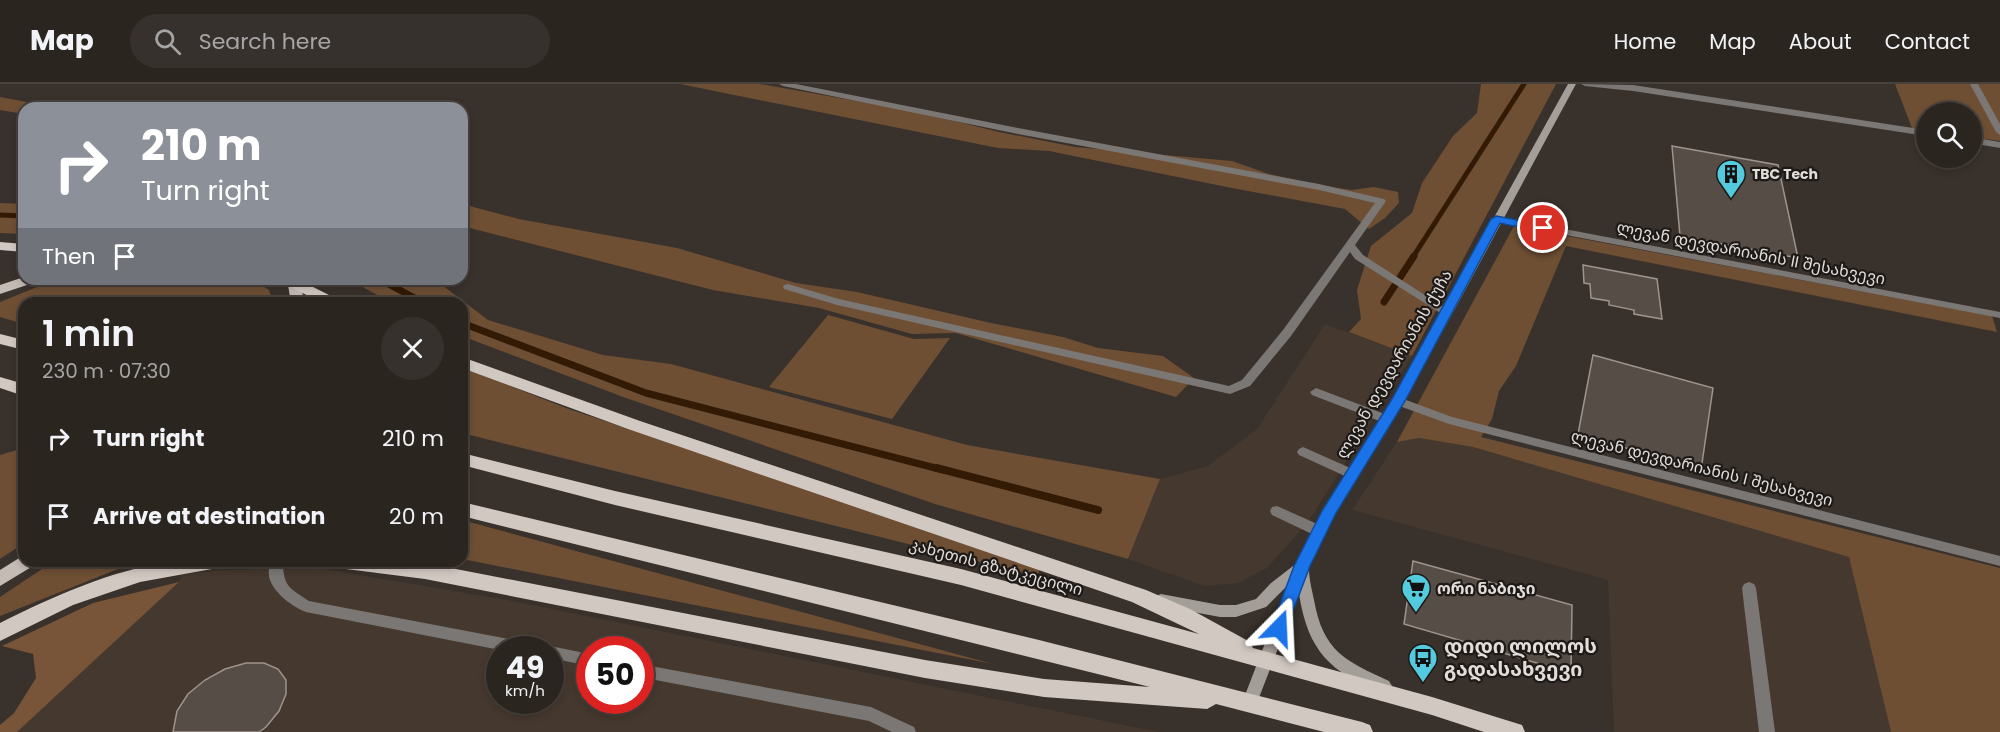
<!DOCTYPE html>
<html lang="en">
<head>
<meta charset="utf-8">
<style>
	:root { --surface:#2b2520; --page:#37312d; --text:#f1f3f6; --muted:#a6a5a5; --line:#47423e }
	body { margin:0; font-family:Poppins,"Noto Sans Georgian",sans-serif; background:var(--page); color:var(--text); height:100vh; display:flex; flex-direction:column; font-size:22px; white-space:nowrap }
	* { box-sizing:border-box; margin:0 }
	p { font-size:20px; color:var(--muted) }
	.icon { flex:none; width:33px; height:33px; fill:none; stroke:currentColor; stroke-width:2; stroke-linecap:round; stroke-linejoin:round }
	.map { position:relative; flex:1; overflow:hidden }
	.details { position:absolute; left:18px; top:213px; width:450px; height:270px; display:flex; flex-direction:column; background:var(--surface); border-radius:18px; box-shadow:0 3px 9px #0003,0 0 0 2px var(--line) }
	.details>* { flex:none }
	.guide { position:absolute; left:18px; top:18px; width:450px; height:183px; border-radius:18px; box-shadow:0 3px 9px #0003,0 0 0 2px var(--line); background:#8c9099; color:#fff; overflow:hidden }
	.fabs { position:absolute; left:1916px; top:18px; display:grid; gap:12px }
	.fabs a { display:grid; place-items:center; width:66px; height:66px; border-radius:50%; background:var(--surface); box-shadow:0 3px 9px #0003,0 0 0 2px var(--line); font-size:30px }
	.speed { position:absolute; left:486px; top:552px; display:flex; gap:12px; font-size:30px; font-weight:700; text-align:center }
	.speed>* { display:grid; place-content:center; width:78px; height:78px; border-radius:50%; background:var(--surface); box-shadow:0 3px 9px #0003,0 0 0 2px var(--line); line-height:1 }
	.speed small { font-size:15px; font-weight:400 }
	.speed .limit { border:9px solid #d22; background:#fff; color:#111 }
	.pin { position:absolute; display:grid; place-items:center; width:51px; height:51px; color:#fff; margin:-26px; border:3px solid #fff; border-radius:50%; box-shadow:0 2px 6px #0007 }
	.me { position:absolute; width:66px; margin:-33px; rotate:21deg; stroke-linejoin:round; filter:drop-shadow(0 0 4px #0008) }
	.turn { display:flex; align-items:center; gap:21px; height:126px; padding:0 24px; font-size:27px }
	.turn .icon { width:78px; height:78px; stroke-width:2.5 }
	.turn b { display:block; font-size:42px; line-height:51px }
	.then { display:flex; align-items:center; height:57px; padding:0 24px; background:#0003; gap:12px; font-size:22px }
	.round { display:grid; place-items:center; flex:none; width:63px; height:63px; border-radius:32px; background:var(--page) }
	.overview { display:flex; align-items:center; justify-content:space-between; height:102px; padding:0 24px }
	h1 { font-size:36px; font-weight:600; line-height:45px }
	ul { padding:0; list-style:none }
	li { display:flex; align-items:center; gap:18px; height:78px; padding:0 24px }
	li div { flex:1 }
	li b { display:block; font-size:22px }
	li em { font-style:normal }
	header { display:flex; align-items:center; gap:36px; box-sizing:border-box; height:84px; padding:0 30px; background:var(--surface); border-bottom:2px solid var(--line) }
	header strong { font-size:28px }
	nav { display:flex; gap:33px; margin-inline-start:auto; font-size:21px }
	.search { width:420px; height:54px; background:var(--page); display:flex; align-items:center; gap:15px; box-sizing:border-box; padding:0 21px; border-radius:33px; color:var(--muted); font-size:22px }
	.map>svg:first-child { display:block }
</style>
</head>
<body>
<header>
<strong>Map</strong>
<div class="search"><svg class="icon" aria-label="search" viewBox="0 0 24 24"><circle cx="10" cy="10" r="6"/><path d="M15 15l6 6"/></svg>Search here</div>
<nav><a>Home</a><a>Map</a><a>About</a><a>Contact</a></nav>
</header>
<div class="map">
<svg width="2000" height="648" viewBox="0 0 2000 648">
	<rect width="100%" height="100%" fill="#39312b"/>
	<g fill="#45382e" fill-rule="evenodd">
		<polygon points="1325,240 1412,272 1309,437 1267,484 1238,499 1204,502 1128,475 1160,395 1208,382 1257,345"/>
		<polygon points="1419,354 1473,363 1849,473 1891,648 1614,648 1608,496 1352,426 1397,358"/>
		<path d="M 324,485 L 513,517 L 1159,648 L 17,648 L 179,498 L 182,491 L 219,486 ZM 500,566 L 550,566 L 550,616 L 500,616 ZM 590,566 L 640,566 L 640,616 L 590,616 Z"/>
	</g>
	<g fill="#6e4f34">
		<polygon points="680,0 760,0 918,28 999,48 1075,63 1232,77 1269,90 1324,102 1352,106 1374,103 1398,108 1399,119 1385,134 1369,145 1345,125 1227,103 1049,67 998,64"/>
		<polygon points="1481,0 1556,0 1412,272 1349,248 1361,235 1357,206 1371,162 1412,129 1422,99 1453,52 1477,29"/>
		<polygon points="1895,0 2000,0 2000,57 1971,53 1971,28 1926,28 1926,46 1912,44"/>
		<polygon points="0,13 58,24 24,24 24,30 0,26"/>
		<polygon points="0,119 24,120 24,150 0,149"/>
		<polygon points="462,120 519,135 677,164 796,199 857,208 991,239 1063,253 1098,264 1163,272 1194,294 1176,313 956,249 912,250 819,224 713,206 462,142"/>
		<polygon points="1514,142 1992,232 1997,248 1566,162 1516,282 1499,307 1492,335 1481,353 2000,484 2000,648 1891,648 1849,473 1473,363 1419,354 1397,358"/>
		<polygon points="57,195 252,195 269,206 273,219 24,219 24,240 0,233 0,218"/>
		<polygon points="348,195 434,195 488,236 603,271 671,280 967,361 1160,395 1128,475 935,420 626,314 462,252 462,219 392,219"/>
		<polygon points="828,231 914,255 950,254 892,335 769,303"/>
		<polygon points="462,283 566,324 1041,483 1037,492 462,349"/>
		<polygon points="24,364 24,459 0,475 0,371"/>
		<polygon points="462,436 993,580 462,475"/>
		<polygon points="54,477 138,477 0,532 0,513"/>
	</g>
	<polygon fill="#785538" points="179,498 17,648 0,648 0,641 14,629 36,594 33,570 2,562 93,519"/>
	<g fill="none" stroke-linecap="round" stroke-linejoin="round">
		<g stroke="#321a04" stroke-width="5">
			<polyline points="0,131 24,132"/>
			<polyline points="1413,173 1524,0"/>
		</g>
		<g stroke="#321a04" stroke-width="7">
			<polyline points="379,195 424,219"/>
			<polyline points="1384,218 1414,172"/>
			<polyline points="462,239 646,309 943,386"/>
		</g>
		<polyline stroke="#321a04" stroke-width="8" points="937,384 1098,426"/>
	</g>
	<g fill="#554d46" stroke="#9e948d" stroke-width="1.5">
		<polygon points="1672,62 1778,81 1798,174 1680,152"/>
		<polygon points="1583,181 1657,195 1662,235 1634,230 1634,226 1609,221 1609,217 1591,214 1590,200 1584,199"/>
		<polygon points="1593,271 1713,304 1701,386 1578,350"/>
		<polygon points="1413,477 1572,521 1571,589 1404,540"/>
		<polygon points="246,579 264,579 278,585 286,596 286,610 279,627 266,643 259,648 173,648 177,627 188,610 205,596 225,585"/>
	</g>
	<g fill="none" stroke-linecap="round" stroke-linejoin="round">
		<g fill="#7b7774" fill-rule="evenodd">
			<polygon points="1970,0 1978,0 2000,40 2000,51 1996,48"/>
			<polygon points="1316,304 1390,332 1392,335 1390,338 1382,338 1312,311 1310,308"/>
			<polygon points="1303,363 1357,387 1358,390 1357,393 1347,393 1299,371 1297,368 1299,365"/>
			<polygon points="1277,422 1324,443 1326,447 1324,451 1319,452 1314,451 1272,431 1270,427 1272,423"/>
			<path d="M 269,477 L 283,477 C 283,502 289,504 309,517 L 535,560 L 540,562 L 542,566 L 500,566 L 306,528 C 293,523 275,510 270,496 C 268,491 269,483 269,477 Z"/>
			<polygon points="1749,498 1754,500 1756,504 1775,648 1759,648 1742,504 1744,500"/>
			<polygon points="550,562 590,570 590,582 550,574 550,566 544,566"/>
			<polygon points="640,580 871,623 914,643 916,648 892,648 869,637 640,593"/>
		</g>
		<g fill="#7b7774" fill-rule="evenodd">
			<polygon points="779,0 796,0 1018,44 1319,100 1384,115 1386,117 1355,161 1363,171 1451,228 1446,231 1442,230 1355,175 1350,168 1291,252 1250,302 1230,310 837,221 784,205 783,203 784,201 788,200 839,215 1229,302 1242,296 1283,246 1375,119 1319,106 1018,50 783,2"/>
			<polygon points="1581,0 1633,1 1926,46 1926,52 1633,7 1585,2"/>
			<polygon points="1971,53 2000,58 2000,64 1971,59"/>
			<polygon points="1496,132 2000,228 2000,234 1493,137 1491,135"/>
			<polygon points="1398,313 1452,333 2000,472 2000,482 1449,340 1394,320 1392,317"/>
		</g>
		<path fill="#a49e98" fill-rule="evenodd" d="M 1568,0 L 1576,0 C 1505,130 1438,263 1360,389 C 1349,405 1309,469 1309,485 C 1309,495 1312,506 1314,516 C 1323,567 1345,577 1389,597 L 1392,602 L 1389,607 L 1384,609 C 1330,589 1308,567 1299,510 L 1255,624 L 1250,626 L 1245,624 L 1242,619 L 1287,502 L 1266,523 L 1236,533 L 1220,533 L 1161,522 L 1156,520 L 1154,516 L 1156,512 L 1161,510 L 1220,521 L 1236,521 L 1256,515 L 1271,499 L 1297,479 L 1324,423 L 1393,316 Z"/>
		<g fill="#c4bbb5" fill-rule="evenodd">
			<polygon points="24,193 24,195 38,195 36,198 0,210 0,201"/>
			<polygon points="281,195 299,196 305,219 291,219 288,201"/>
			<polygon points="24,471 24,477 36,477 33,482 0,502 0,486"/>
		</g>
		<g fill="#d2c8c2" fill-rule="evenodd">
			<polygon points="0,158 24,160 24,168 0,166"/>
			<polygon points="289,196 299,196 339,216 341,219 322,219 289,202 287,199"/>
			<polygon points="0,250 24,256 24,266 0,260"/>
			<polygon points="462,273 640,337 1146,506 1190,525 1250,558 1253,564 1432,613 1522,641 1525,648 1484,648 1432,631 961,501 615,421 462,381 462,369 615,407 961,485 1199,550 1132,518 628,345 462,284"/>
			<polygon points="0,293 24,300 24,312 0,304"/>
			<polygon points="462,418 1039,556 1362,638 1370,641 1373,648 1324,648 1216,620 1207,625 1044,613 925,594 425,495 346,485 339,482 337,477 406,477 425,479 925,576 1044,595 1150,603 462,432"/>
			<path d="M 170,477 L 221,477 L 219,482 L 212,485 L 140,498 L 73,521 L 0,557 L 0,539 C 56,511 108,488 170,477 Z"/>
		</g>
	</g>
	<polygon fill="#1a73e8" stroke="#114b97" stroke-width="1.5" points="1496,132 1543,141 1549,144 1543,148 1500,139 1405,317 1336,429 1310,482 1285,548 1279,551 1273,548 1271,544 1294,482 1322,427 1392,315 1491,135"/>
	<defs>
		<g id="building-pin" transform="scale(1.5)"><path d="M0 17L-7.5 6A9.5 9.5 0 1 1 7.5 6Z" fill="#54cade" stroke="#1d1a17"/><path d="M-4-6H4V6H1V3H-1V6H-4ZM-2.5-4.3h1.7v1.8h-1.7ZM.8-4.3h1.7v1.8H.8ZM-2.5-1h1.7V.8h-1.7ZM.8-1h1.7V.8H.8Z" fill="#111"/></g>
		<g id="supermarket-pin" transform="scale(1.5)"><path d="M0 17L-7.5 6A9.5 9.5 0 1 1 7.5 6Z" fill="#54cade" stroke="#1d1a17"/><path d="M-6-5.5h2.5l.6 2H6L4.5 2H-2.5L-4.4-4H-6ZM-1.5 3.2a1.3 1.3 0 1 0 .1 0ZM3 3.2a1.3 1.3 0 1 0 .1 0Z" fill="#111"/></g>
		<g id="bus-pin" transform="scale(1.5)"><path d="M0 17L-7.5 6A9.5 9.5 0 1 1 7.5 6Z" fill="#54cade" stroke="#1d1a17"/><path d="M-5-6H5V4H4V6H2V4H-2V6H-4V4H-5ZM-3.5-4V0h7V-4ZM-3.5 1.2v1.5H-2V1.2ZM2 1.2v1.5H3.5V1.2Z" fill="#111"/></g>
	</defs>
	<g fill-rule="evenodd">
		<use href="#building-pin" x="1731" y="90"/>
		<use href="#supermarket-pin" x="1416" y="504"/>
		<use href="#bus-pin" x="1423" y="574"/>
	</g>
	<g text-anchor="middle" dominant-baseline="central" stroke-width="4.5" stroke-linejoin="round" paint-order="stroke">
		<g font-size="14" font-weight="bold" fill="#e3ddda" stroke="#1d1a17" text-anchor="start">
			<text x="1752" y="90">TBC Tech</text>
		</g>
		<g font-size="16" fill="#e3ddda" stroke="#1d1a17">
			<text transform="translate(1751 169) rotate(11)">ლევან დევდარიანის II შესახვევი</text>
			<text transform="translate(1394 280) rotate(-60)">ლევან დევდარიანის ქუჩა</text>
			<text transform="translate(1702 384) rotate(14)">ლევან დევდარიანის I შესახვევი</text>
			<text transform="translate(996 483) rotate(15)">კახეთის გზატკეცილი</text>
		</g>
		<g font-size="16" font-weight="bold" fill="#e3ddda" stroke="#1d1a17" text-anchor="start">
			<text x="1437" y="504">ორი ნაბიჯი</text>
		</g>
		<g font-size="20" font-weight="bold" fill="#e3ddda" stroke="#1d1a17" text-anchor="start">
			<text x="1444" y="562">დიდი ლილოს<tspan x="1444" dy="23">გადასახვევი</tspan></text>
		</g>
	</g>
</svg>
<div class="fabs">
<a><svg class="icon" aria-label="search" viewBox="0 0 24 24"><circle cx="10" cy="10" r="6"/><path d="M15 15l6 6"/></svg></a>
</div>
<div class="speed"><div>49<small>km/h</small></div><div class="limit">50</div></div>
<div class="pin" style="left:1543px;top:144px;background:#d93025"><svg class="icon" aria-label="arrive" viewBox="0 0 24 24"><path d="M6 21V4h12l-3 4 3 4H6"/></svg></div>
<svg class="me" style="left:1279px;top:544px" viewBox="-20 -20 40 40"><path d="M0-17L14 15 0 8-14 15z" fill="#1a73e8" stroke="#fff" stroke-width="4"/></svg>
<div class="guide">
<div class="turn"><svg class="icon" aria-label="right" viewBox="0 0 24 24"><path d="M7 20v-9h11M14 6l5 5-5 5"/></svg><div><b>210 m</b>Turn right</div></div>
<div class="then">Then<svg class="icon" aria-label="arrive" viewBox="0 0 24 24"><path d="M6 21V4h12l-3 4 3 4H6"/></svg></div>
</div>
<section class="details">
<div class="overview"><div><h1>1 min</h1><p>230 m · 07:30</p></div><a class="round"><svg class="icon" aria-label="close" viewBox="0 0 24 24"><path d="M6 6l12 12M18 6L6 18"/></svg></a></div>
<ul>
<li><svg class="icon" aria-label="right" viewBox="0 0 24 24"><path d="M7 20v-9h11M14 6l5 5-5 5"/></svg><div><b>Turn right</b></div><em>210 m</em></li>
<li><svg class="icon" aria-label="arrive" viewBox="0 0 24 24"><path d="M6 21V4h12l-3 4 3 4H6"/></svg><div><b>Arrive at destination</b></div><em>20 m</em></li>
</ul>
</section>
</div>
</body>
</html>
